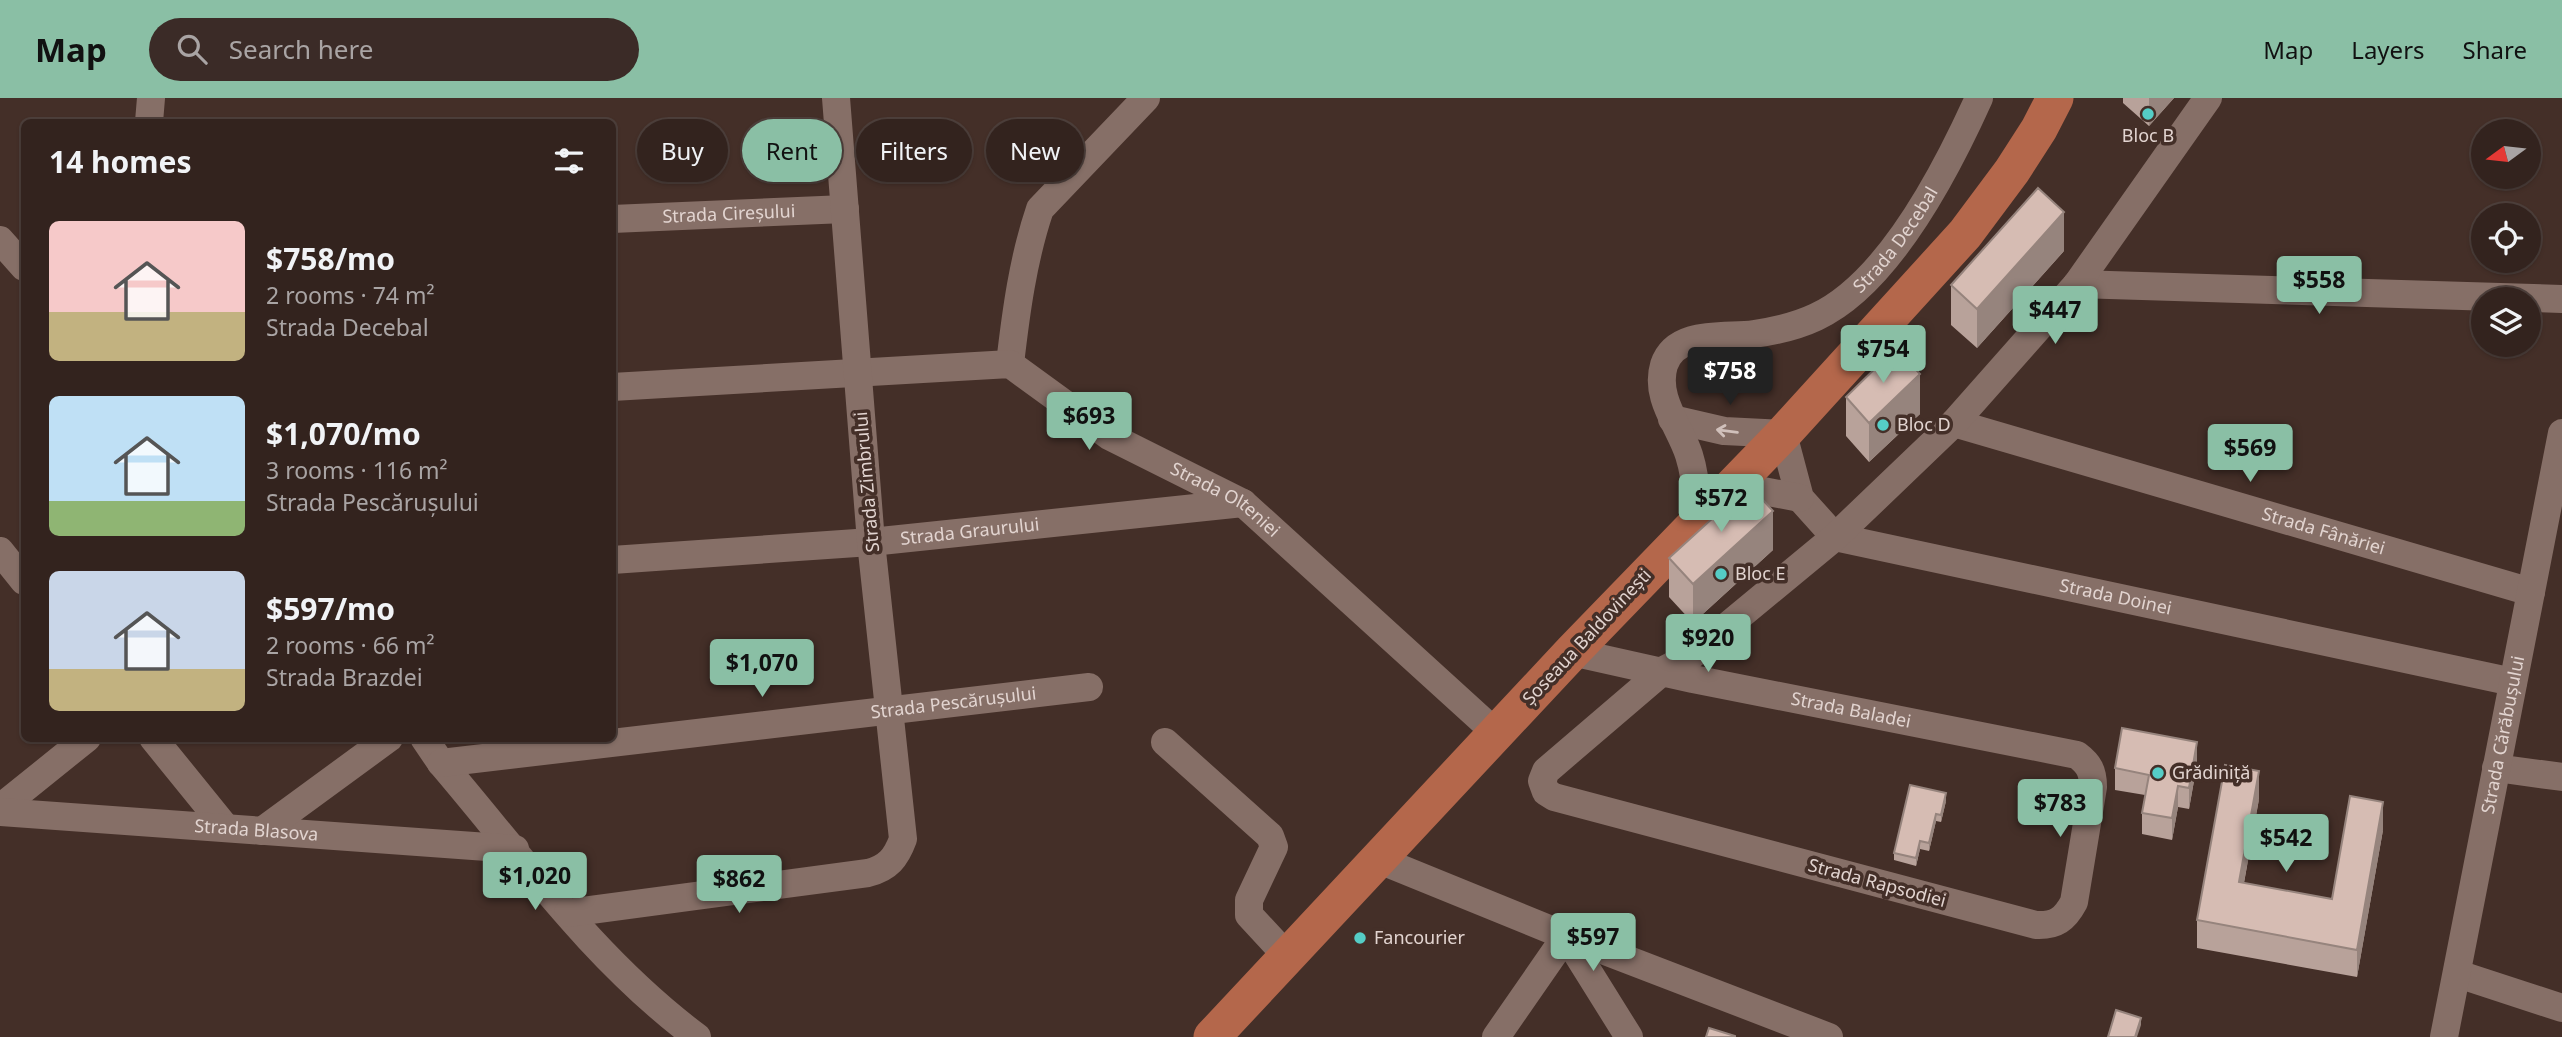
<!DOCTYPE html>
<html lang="en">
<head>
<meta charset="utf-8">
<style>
  :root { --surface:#33231e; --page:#3b2b27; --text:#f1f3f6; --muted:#a9a4a4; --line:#4e403c; --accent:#8abfa5 }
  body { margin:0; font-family:"Noto Sans",sans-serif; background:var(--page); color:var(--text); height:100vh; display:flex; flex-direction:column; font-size:26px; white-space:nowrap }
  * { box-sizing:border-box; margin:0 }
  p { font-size:23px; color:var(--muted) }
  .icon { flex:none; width:38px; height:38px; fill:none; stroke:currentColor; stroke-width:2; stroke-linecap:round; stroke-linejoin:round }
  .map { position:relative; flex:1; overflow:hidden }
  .sheet { position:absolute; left:21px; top:21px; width:595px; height:623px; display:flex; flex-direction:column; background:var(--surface); border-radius:10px; box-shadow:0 2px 5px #0004,0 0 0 2px var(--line) }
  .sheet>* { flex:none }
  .hud { position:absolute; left:637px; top:21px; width:665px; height:63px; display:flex; gap:14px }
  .needle { width:46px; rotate:255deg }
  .controls { position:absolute; left:2471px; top:21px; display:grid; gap:14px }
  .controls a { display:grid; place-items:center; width:70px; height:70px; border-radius:50%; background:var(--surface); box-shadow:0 2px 5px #0004,0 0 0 2px var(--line); font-size:35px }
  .price { position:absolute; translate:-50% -60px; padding:0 16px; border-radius:7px; background:var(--accent); color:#111; font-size:23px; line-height:46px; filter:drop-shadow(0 2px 4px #0008) }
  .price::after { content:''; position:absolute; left:50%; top:42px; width:21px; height:16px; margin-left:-10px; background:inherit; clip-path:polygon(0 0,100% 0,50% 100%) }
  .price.selected { background:#222; color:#fff }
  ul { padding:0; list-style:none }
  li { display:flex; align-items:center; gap:21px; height:175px; padding:0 28px }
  li span { display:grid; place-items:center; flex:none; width:196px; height:140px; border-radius:10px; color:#555 }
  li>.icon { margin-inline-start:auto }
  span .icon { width:84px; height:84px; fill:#fffc; stroke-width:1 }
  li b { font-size:30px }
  h2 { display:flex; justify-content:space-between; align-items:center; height:84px; padding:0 28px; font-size:30px }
  .tag { padding:0 24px; border-radius:32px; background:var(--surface); box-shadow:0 2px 5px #0004,0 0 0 2px var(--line); font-size:24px; line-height:63px }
  .tag.selected { background:var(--accent); color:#111 }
  header { display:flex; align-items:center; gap:42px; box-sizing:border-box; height:98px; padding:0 35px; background:var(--accent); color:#111 }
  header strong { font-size:33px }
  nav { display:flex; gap:38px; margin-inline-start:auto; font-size:24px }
  .search { width:490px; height:63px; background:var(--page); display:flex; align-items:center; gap:18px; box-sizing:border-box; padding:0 24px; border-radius:38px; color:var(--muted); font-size:26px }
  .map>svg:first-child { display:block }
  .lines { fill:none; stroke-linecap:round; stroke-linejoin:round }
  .minor { stroke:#866f67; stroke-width:28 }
  .major { stroke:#b4674b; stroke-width:37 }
  .wall { fill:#b8a29a }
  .shaded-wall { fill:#96847d }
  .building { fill:#d6bcb3; stroke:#96847d; stroke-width:2 }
  .oneway { stroke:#d0c0bb }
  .poi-dot { fill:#55cdc6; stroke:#442f28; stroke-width:2.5 }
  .labels { text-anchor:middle; stroke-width:7; stroke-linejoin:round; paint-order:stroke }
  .poi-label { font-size:18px; fill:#e2d4d0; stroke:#442f28; text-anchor:start }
  .street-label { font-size:18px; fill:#e2d4d0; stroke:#442f28 }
</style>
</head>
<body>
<header>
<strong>Map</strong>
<div class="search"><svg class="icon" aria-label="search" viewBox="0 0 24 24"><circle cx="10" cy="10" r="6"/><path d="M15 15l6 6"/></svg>Search here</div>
<nav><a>Map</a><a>Layers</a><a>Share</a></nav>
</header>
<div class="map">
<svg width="2562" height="939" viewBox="0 0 2562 939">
  <rect width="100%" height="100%" fill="#442f28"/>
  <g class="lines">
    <!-- minor -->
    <g class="minor">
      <path d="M149,24L151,0"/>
      <path id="s1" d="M612,121L845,111"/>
      <path d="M0,142L24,169"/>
      <path d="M2077,186L2562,201"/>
      <path d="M1010,266C1016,214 1023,161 1040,111L1146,0"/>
      <path id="s2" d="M612,289L1010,266L1109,338L1243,405L1496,635"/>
      <path id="s3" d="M1672,321L1724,333L1783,336L1800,400L1835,439L2513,584"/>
      <path id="s4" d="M1954,325L2531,494"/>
      <path d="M1732,387L1800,400"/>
      <path id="s5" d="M1694,426C1697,403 1696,379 1689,357C1680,328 1654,300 1664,267C1676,231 1726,240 1754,236C1775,233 1797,228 1816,219C1889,185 1947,71 1979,0"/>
      <path d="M0,453L24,483"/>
      <path id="s6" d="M612,462L871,444L1243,405"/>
      <path id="s7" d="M1572,554L1693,581L2077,657C2089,666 2093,673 2093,689L2074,804C2065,821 2056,828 2036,827L1554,699L1546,694L1542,683L1546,673L1664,572L1691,558L1835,439L1954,325L2077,186L2208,0"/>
      <path d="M153,640L226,730"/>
      <path d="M424,640L441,665C522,760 596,864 697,939"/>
      <path d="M1165,644L1270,738L1274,749L1249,802V817L1287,858"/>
      <path id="s8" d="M441,665L1089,589"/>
      <path d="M2496,670L2562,679"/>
      <path d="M0,710L87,640"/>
      <path id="s9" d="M0,714L515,751"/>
      <path d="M262,733L389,640"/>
      <path d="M1377,761L1566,838L1829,939"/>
      <path d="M568,815L868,775C888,770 896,760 903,741L871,444L836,0"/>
      <path d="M2458,876L2562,910"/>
      <path d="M1496,939L1566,838L1629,939"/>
      <path id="s10" d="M2444,939L2562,335"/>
    </g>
    <!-- major -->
    <path class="major" d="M1212,939L1572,554L1783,336L1965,136L2012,73L2039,31L2055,0"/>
  </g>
  <!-- wall -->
  <path class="wall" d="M2123,0H2174L2149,28L2123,5Z
    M2064,153L1977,250L1951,227V187Z
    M1846,299L1920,316L1869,364L1846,338Z
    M1773,452L1693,525L1669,499V460Z
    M2197,666L2189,711L2178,709L2172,742L2142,736V715L2145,697L2115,692V670Z
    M2259,701L2244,785L2332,801L2383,732L2357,879L2197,850V822Z
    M1946,703L1941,724L1936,723L1929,753L1920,751L1916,768L1894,762V755Z"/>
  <!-- shaded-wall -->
  <path class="shaded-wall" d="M2149,0H2174L2149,28Z
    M2064,114V153L1977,250V211Z
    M1920,276V316L1869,364V325Z
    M1773,413V452L1693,525V486Z
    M2197,644V666L2189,711V690Z
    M2259,673V701L2239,812V784Z
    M2178,688V709L2172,742V720Z
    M1946,695V703L1941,724V717Z
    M2383,704V732L2357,879V852Z
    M1936,716V723L1929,753V745Z
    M1920,743V751L1916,768V760Z
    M2141,920V927L2137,939H2135Z"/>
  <!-- building -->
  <path class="building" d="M2038,90L2064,114L1977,211L1951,187Z
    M1896,250L1920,276L1869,325L1846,299Z
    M1749,387L1773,413L1693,486L1669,460Z
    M2122,630L2197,644L2189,690L2178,688L2172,720L2142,715L2149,677L2115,670Z
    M2225,667L2259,673L2239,784L2332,801L2350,698L2383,704L2357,852L2197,822Z
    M1910,687L1946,695L1941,717L1936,716L1929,745L1920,743L1916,760L1894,755Z
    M2116,912L2141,920L2135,939H2108Z
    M1709,930L1735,938V939H1706Z"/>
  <!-- one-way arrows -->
  <defs><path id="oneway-shaft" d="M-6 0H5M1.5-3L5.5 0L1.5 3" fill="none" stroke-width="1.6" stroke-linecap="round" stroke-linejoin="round" transform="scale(1.75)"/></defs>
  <use class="oneway" href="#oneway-shaft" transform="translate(1727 333) rotate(-173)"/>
  <!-- markers -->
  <g class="poi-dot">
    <circle cx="2148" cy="16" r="7"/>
    <circle cx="1883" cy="327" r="7"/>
    <circle cx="1721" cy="476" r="7"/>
    <circle cx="2158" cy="675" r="7"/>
    <circle cx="1360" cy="840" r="7"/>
  </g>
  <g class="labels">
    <!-- poi labels -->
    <g class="poi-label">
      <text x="2148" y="44" text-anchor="middle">Bloc B</text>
      <text x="1897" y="333">Bloc D</text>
      <text x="1735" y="482">Bloc E</text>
      <text x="2172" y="681">Grădiniță</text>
      <text x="1374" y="846">Fancourier</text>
    </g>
    <!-- street labels -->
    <g class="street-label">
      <text dy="6" stroke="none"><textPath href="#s1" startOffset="117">Strada Cireșului</textPath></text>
      <text dy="6" stroke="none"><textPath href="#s5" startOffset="444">Strada Decebal</textPath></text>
      <text transform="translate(867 384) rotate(-95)" y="6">Strada Zimbrului</text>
      <text dy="6" stroke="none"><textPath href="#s2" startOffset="654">Strada Olteniei</textPath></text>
      <text dy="6" stroke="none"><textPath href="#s4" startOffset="385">Strada Fânăriei</textPath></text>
      <text dy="6" stroke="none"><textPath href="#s6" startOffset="359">Strada Graurului</textPath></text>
      <text dy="6" stroke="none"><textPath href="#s3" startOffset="518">Strada Doinei</textPath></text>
      <text transform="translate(1587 539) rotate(-47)" y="6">Șoseaua Baldovinești</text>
      <text dy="6" stroke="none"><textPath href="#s8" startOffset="516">Strada Pescărușului</textPath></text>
      <text dy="6" stroke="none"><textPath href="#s7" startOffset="285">Strada Baladei</textPath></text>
      <text dy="6" stroke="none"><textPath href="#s10" startOffset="308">Strada Cărăbușului</textPath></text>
      <text dy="6" stroke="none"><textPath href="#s9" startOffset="257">Strada Blasova</textPath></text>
      <text transform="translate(1877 785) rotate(15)" y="6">Strada Rapsodiei</text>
    </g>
  </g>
</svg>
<div class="controls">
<a><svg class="needle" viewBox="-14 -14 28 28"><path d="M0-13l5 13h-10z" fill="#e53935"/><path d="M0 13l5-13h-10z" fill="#a9a4a4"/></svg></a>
<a><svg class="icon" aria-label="locate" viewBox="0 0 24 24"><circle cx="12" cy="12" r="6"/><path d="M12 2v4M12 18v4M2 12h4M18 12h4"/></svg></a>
<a><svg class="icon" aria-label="layers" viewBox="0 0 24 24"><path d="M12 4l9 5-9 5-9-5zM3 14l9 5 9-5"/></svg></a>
</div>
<b class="price" style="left:2319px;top:218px">$558</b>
<b class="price" style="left:2055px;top:248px">$447</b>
<b class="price" style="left:1883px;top:287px">$754</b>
<b class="price selected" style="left:1730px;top:309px">$758</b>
<b class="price" style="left:1089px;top:354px">$693</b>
<b class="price" style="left:2250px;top:386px">$569</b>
<b class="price" style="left:1721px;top:436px">$572</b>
<b class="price" style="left:1708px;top:576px">$920</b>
<b class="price" style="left:762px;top:601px">$1,070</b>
<b class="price" style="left:2060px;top:741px">$783</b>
<b class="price" style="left:2286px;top:776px">$542</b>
<b class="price" style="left:535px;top:814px">$1,020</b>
<b class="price" style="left:739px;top:817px">$862</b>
<b class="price" style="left:1593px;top:875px">$597</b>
<div class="hud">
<a class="tag">Buy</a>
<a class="tag selected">Rent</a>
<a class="tag">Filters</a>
<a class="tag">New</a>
</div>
<section class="sheet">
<h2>14 homes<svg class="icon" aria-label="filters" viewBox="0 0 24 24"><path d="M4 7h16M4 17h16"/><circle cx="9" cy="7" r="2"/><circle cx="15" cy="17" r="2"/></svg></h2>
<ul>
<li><span style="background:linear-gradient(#f6c9c9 65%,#c2b280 0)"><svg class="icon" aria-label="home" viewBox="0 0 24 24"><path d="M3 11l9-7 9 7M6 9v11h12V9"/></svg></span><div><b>$758/mo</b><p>2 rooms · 74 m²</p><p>Strada Decebal</p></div></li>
<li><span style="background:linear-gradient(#bfe0f5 75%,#8fb573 0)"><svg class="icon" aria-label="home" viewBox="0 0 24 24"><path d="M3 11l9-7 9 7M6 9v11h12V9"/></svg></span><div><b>$1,070/mo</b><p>3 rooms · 116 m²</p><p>Strada Pescărușului</p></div></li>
<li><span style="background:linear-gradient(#c9d6e8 70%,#c2b280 0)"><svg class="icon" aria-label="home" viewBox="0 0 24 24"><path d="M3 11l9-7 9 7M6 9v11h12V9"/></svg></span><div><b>$597/mo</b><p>2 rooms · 66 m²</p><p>Strada Brazdei</p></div></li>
</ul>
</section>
</div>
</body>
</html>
